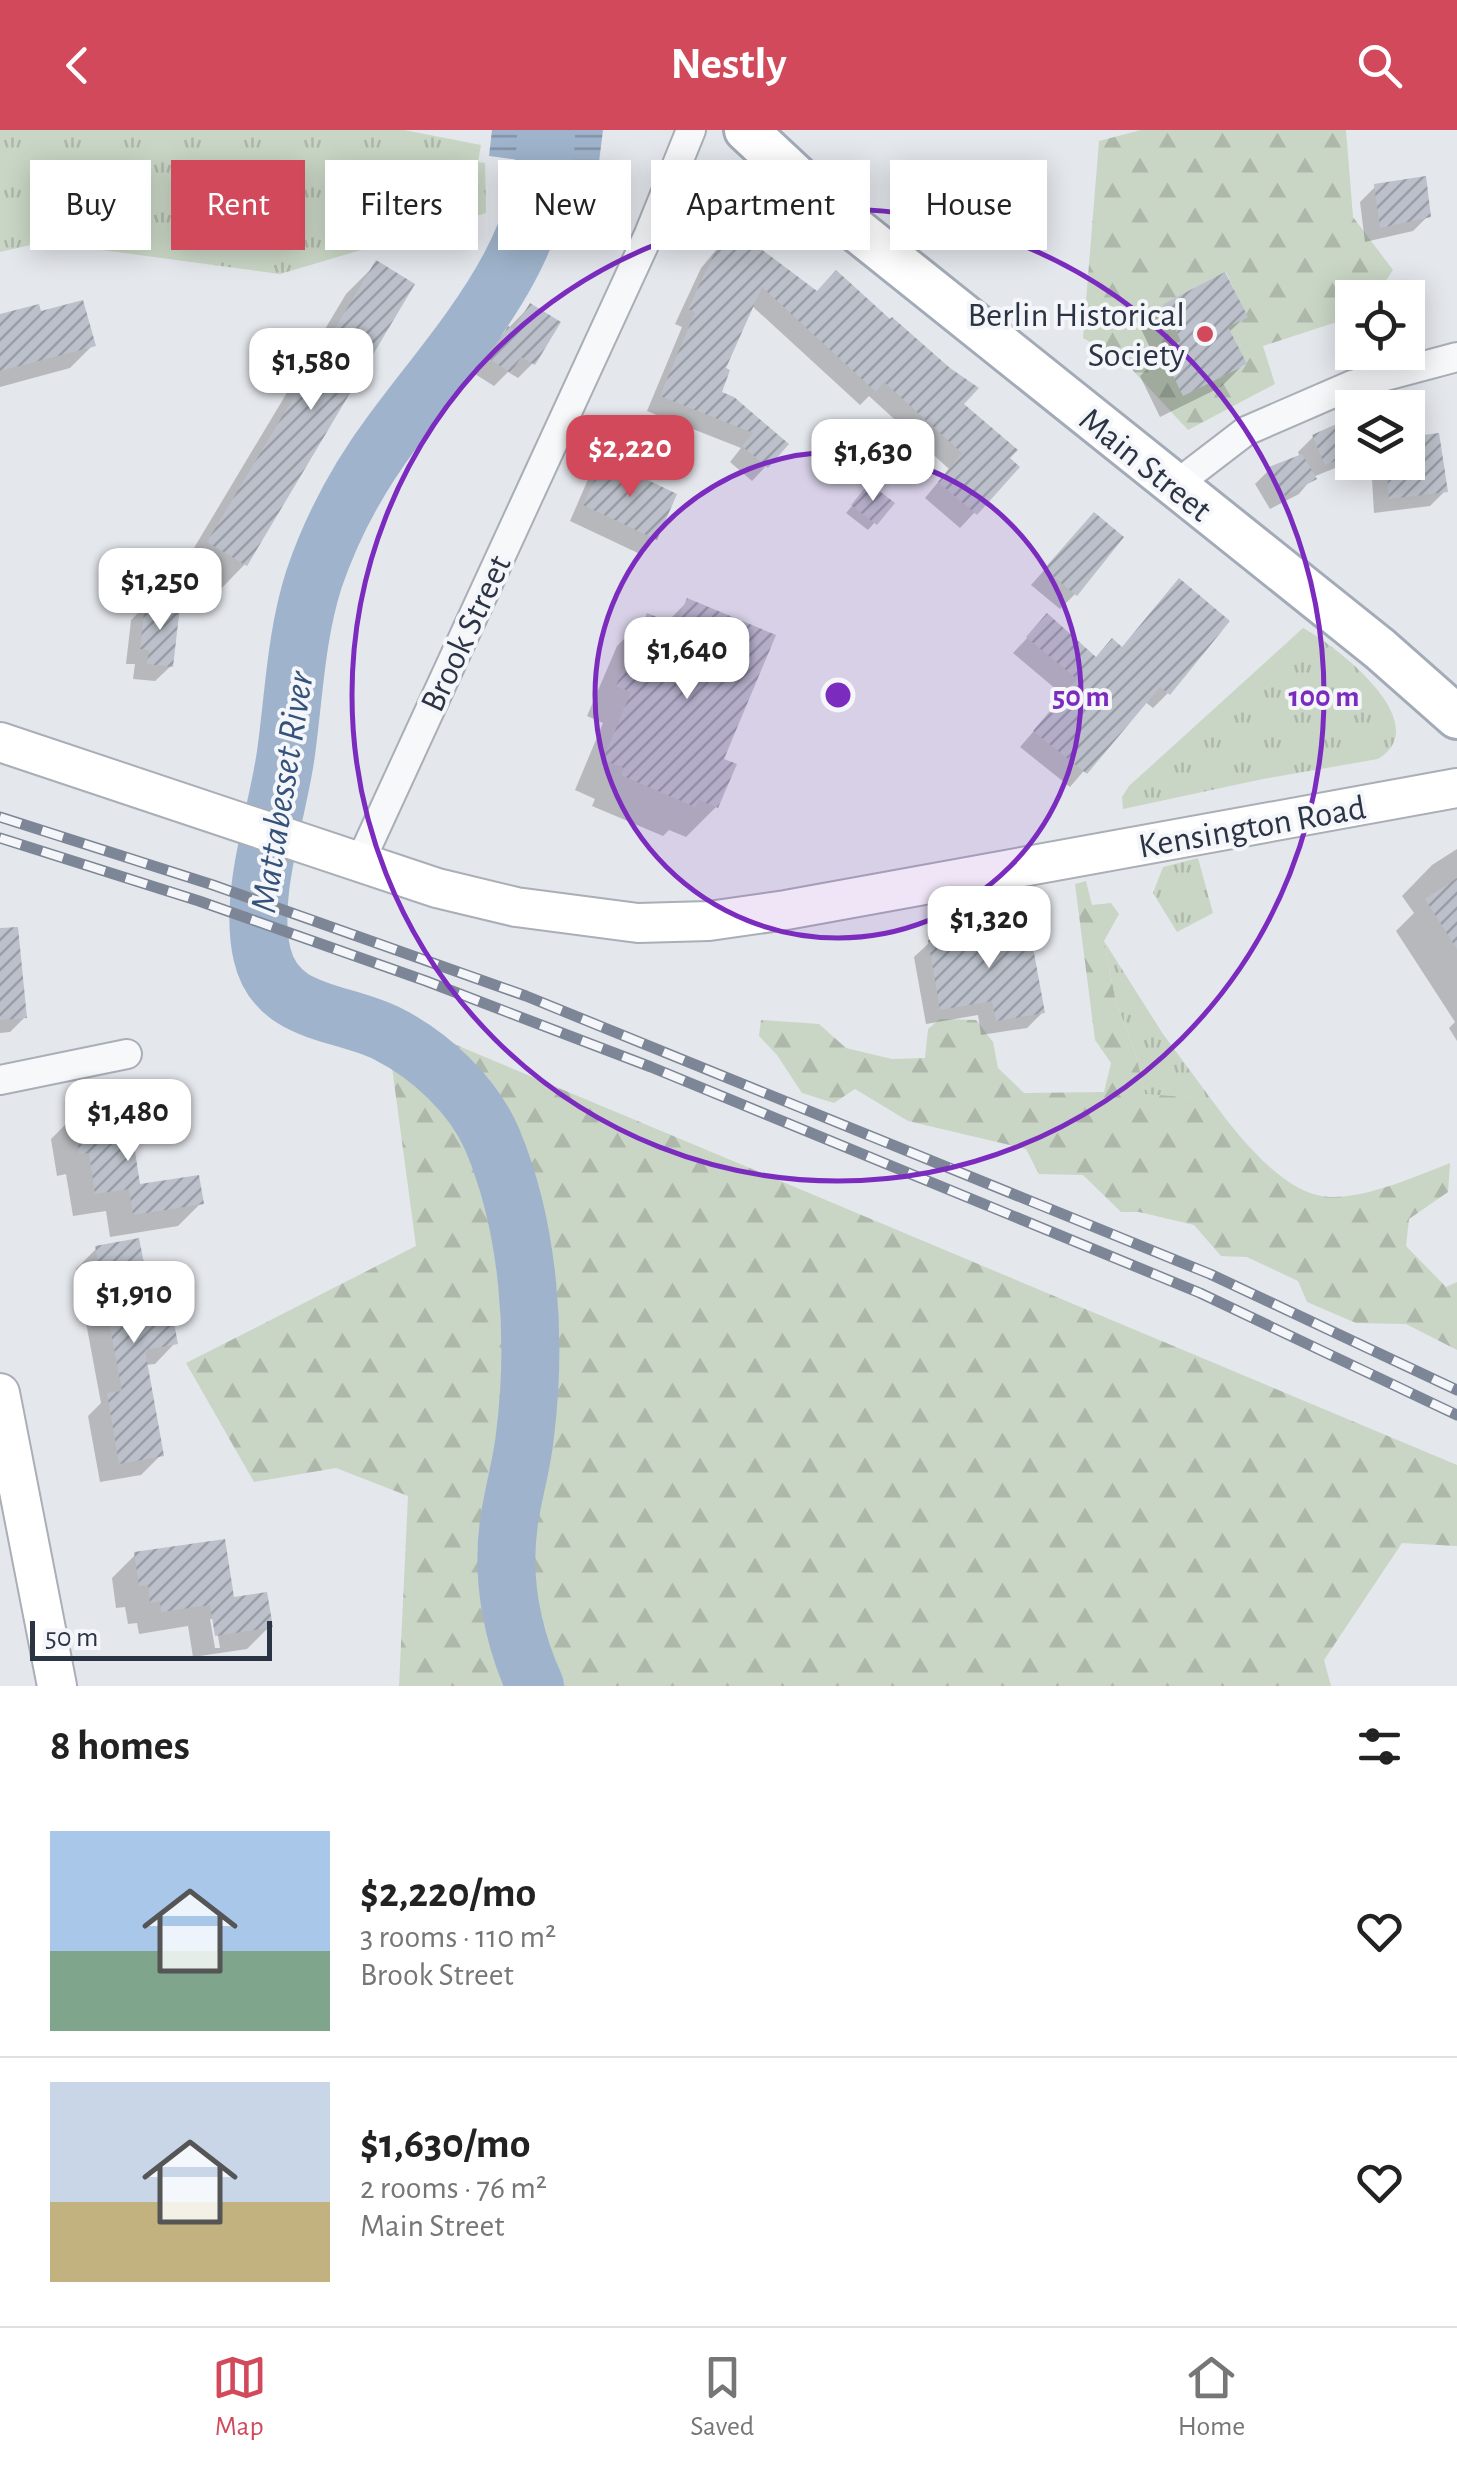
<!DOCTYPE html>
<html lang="en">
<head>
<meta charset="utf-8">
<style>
  :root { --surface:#fff; --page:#f6f6f6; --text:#222; --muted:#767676; --line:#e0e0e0; --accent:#d1495b }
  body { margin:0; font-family:"Alegreya Sans",sans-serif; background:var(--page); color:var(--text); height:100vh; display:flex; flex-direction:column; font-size:38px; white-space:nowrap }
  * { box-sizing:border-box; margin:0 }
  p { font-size:32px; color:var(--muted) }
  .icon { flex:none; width:55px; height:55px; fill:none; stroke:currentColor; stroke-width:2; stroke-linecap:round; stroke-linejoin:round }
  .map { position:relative; height:1556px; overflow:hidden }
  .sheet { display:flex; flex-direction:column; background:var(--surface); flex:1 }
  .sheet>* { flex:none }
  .hud { position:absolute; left:30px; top:30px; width:1398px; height:90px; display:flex; gap:20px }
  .fabs { position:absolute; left:1335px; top:150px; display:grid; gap:20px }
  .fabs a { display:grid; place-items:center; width:90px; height:90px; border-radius:0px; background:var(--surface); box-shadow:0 5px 25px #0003; font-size:50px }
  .scale { position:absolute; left:30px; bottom:25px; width:242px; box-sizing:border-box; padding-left:10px; border:5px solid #2b3445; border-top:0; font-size:28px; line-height:35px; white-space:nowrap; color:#2b3445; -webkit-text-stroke:8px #f4f6f9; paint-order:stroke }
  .price { position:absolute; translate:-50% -85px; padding:0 22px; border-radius:20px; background:#fff; color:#222; font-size:32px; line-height:65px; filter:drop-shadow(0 2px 5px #0008) }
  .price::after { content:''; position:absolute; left:50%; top:60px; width:30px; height:22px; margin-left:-15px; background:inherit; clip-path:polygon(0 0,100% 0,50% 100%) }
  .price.current { background:var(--accent); color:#fff }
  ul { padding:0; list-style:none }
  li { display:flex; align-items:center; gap:30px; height:250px; padding:0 50px }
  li+li { border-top:2px solid var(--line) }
  li span { display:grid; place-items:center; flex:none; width:280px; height:200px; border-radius:0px; color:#555 }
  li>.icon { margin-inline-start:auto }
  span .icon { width:120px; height:120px; fill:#fffc; stroke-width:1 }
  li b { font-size:42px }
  h2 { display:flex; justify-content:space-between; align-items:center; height:120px; padding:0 50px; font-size:42px }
  .chip { padding:0 35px; border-radius:0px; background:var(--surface); box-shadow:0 5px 25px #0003; font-size:35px; line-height:90px }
  .chip.current { background:var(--accent); color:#fff }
  header { display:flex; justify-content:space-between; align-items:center; height:130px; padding:0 50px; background:var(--accent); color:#fff; font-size:45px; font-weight:600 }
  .tab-bar { display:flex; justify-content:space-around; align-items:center; height:140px; border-top:2px solid var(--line); background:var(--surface); font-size:28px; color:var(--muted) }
  .tab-bar a { display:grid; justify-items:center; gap:5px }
  .tab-bar .current { color:var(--accent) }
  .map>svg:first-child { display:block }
  .grass { fill:url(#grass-tufts) }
  .forest { fill:url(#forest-firs); fill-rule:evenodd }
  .water { fill:url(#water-rules) }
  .shadow { fill:#0003; fill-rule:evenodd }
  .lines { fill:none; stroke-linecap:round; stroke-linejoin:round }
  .river { stroke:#9fb4cc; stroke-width:58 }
  .building { fill:url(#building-hatch) }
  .street-casing { stroke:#a9aeb7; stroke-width:32 }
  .secondary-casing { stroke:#a9aeb7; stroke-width:42 }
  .primary-casing { stroke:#a3abb8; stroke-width:48 }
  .street { stroke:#f7f8fa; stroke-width:28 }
  .secondary { stroke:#fff; stroke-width:38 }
  .primary { stroke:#fff; stroke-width:42 }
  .rail-casing { stroke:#7d8696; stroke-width:11 }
  .rail { stroke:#f4f6f9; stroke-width:8; stroke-dasharray:22; stroke-linecap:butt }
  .ring { fill:none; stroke:#7b2cbf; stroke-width:5 }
  .poi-dot { fill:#d1495b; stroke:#f4f6f9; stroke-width:4 }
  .labels { text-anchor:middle; stroke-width:8; stroke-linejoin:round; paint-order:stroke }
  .poi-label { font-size:35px; fill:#2b3445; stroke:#f4f6f9; text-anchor:end }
  .street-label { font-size:35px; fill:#2b3445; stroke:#f4f6f9 }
  .water-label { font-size:38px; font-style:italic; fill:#34527a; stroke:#f4f6f9 }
  .centre { fill:#7b2cbf; stroke:#f4f6f9; stroke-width:5 }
  .ring-label { font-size:30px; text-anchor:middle; font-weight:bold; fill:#7b2cbf; stroke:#f4f6f9; stroke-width:8; stroke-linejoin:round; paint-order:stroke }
</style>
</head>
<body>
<header><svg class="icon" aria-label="back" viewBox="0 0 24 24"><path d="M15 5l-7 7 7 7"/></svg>Nestly<svg class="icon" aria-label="search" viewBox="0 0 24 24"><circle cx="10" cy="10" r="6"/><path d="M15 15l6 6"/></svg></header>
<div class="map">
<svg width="1457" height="1556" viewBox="0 0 1457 1556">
  <defs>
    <pattern id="grass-tufts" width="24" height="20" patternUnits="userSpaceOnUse" patternTransform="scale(2.5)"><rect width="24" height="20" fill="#c9d6c5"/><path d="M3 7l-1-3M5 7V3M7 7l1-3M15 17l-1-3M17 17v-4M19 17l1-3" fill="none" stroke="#adb8ab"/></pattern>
    <pattern id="forest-firs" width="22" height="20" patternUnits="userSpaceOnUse" patternTransform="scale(2.5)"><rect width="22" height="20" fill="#c9d6c5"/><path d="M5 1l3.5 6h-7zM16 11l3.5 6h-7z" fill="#adb8ab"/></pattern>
    <pattern id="water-rules" width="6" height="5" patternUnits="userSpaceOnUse" patternTransform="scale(2.5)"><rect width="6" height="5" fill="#9fb4cc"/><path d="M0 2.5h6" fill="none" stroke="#8293a7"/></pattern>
    <pattern id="building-hatch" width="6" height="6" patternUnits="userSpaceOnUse" patternTransform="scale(2.5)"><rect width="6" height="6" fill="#bbc0ca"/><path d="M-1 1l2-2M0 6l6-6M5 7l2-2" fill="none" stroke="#989da6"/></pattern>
  </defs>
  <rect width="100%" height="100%" fill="#e4e7ec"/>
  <!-- grass -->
  <path class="grass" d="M0,0H404L481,15L478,32L485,33L486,83L280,144L43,112L0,122Z
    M1303,498C1335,515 1437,593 1378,629L1263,649L1123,679L1122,667L1129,656Z
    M1198,728L1213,783L1177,802L1153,763L1163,737Z
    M1104,811L1163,904L1211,969L1145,965L1136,925L1116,872Z"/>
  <!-- forest -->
  <path class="forest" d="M1141,0H1346L1353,87L1393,140L1375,167L1352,168V187L1263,216L1275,254L1188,300L1125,232L1083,208L1099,11ZM1226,142L1247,187L1228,197L1246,235L1183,266L1181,211L1163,174Z
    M1086,751L1092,775L1111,773L1119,784L1104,811L1116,872L1136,925L1145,964L1211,969C1236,1003 1283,1065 1329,1067C1368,1068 1414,1047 1450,1033L1448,1062L1409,1089L1406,1116L1446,1157L1457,1152V1220L1406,1194L1356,1193L1307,1172L1298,1151L1247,1127L1221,1126L1194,1095L1139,1082H1121L1083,1045L1039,1044L1026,1019L908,991L855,959L834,973L802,963L777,925L759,906L761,890L819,894L846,918L892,929L925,928L928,899L940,889L976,890L993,912L998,938L1024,963L1104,962L1111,933L1095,910L1075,754Z
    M385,885L1457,1335V1416L1402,1413L1324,1530L1331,1556H399L408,1366L336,1338L254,1352L186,1233L416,1116Z"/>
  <!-- water -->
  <path class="water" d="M492,0H603L598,40L489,26Z"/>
  <!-- shadow -->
  <path class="shadow" d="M1375,57L1428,86L1413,101L1365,112L1360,72Z
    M733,100L961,274L1017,337L960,398L925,368L949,339L869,266L860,275L751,175L722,239L718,263L785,314L766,336L752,351L730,332L741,318L647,281L682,197L675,194L701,138Z
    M376,134L245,434L215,465L179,443L346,164Z
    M530,176L533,233L518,248L508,242L494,256L475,244L493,214Z
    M1164,176L1245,187L1228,203L1244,234L1221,257L1160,287L1140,246L1156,230L1141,199Z
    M39,184L93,215L70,238L0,257V187Z
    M1351,290L1352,327L1345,334L1313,347L1299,364L1270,379L1255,354L1270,339L1300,327L1298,322L1313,307Z
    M1437,306L1445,361L1430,376L1374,383L1371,332H1408V310Z
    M605,332L655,409L640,424L570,391L589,347Z
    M863,363L891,374L868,400L846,383Z
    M1079,401L1075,464L1060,479L1031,455Z
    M688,471L716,677L686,707L669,700L663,706L592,676L595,669L575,660L603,593L587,586L617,516L647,486L665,494Z
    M146,475L171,536L155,551L133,549L135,534H126L131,490Z
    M1033,502L1095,529L1112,512L1168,563L1153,578L1144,571L1070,657L1020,617L1064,566L1013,523Z
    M1457,719V911L1449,898L1455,892L1396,801L1414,783L1402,766L1432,735Z
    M930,812L1042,883L1027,898L981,905L978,885L926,894L914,827Z
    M0,831L25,887L10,902L0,903Z
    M74,986L138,1057L201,1073L178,1096L110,1107L106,1081L73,1086L66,1044L57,1046L51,1009Z
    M96,1119L147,1162L175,1213L155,1234L145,1235L161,1325L141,1345L100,1352L88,1286L101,1273L76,1139Z
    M135,1425L232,1470L270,1496L247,1519L193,1527L188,1496L139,1504L137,1493L128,1494L125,1477L116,1478L112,1448ZM210,1489H215L220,1518H215Z"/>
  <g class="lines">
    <!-- river -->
    <path class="river" d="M535,1556C512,1505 501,1448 509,1392C513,1363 522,1335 525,1305C537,1210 530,1099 492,1009C473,965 430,925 388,904C341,880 276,886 262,824C248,764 278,683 286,623C294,565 296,505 314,449C332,396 360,345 393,301C461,209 547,122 546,0"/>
  </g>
  <!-- building -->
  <path class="building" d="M1426,46L1431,87L1380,98L1374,54Z
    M747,82L770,102L757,116L817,161L836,140L890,189L892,187L950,238L979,258L964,274L1018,320L1010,328L1020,337L977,385L938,352L962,323L884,252L876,262L762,157L726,238L730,240L722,262L734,267L789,314L768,338L742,316L753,303L660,266L695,182L688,179L716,120Z
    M376,130L415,154L247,436L207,412Z
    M1225,142L1248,187L1228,197L1247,234L1183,266L1161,221L1181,211L1163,174Z
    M83,170L96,216L0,241V184L39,174L41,181Z
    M530,173L561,192L535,235L521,227L511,243L489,229L508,196L514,199Z
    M1352,287V324L1325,335L1312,305Z
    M1439,303L1448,362L1389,369L1386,332H1408V307Z
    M1302,324L1317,349L1285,366L1269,337Z
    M604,329L677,364L657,410L583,375Z
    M869,353L895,373L877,395L851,375Z
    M1094,382L1124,407L1077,466L1044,439Z
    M1179,448L1230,491L1170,565L1160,557L1087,644L1033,601L1077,549L1026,507L1047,483L1096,527L1112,508L1122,517Z
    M687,468L776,505L724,629L737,634L718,678L699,670L695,677L621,645L624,638L603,630L631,562L616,556L647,483L676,495Z
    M145,472L180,476L173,537L147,534L149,520L140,519Z
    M1457,748V819L1425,769Z
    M1028,790L1045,883L996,891L992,871L940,880L928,810Z
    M18,797L27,888L0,890V798Z
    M128,976L140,1054L199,1045L204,1074L133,1085L129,1059L95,1064L89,1023L79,1024L73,984Z
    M139,1108L149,1159L167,1156L178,1214L145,1220L164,1326L119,1334L107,1263L122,1261L95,1116Z
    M225,1409L234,1467L267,1462L273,1497L215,1506L210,1475L161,1482L160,1471L150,1473L148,1455L139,1456L134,1422Z"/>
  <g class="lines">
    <!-- street casing -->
    <g class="street-casing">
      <path id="street" d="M1173,357L1246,301L1352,255L1457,227
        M360,732L649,104L691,0
        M0,950L127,924"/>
    </g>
    <!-- secondary casing -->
    <g class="secondary-casing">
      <path id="secondary" d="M0,612L437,758L516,777L638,793L709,791L786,780L1457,658
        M0,1263L57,1556"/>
    </g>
    <!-- primary casing -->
    <g class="primary-casing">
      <path id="primary" d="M746,0L834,82L1380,519L1457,587"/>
    </g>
    <!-- street -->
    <use href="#street" class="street"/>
    <!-- secondary -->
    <use href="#secondary" class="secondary"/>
    <!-- primary -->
    <use href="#primary" class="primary"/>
    <!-- rail casing -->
    <g class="rail-casing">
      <path id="rail" d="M0,687L213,755L526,866L1210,1144L1457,1260
        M0,708L199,771L426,851L651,937L1200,1163L1457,1285"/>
    </g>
    <!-- rail -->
    <use href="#rail" class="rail"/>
  </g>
  <!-- distance rings -->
  <circle cx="838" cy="565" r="243" fill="#7b2cbf" fill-opacity=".12"/>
  <g class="ring">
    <circle cx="838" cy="565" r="243"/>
    <circle cx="838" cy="565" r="486"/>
  </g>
  <!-- markers -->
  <circle class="poi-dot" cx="1205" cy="204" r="10"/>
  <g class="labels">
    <!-- poi labels -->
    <g class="poi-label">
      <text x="1185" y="196">Berlin Historical<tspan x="1185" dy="40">Society</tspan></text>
    </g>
    <!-- street labels -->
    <g class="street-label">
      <text transform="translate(1146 334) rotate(39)" y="12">Main Street</text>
      <text transform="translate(465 503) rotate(-65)" y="12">Brook Street</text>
      <text transform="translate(1252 696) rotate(-10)" y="12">Kensington Road</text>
    </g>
    <!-- water labels -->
    <g class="water-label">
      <text transform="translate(281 662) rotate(-81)" y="13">Mattabesset River</text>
    </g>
  </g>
  <circle cx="838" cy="565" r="15" class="centre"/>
  <g class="ring-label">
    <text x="1081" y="576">50 m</text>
    <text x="1324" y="576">100 m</text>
  </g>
</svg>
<div class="fabs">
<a><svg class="icon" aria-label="locate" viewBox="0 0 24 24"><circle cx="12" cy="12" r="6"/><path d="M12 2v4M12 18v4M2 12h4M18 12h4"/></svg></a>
<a><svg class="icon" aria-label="layers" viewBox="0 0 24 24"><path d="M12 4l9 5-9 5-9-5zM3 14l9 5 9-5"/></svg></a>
</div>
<div class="scale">50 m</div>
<b class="price" style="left:311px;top:283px">$1,580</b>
<b class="price current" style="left:630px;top:370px">$2,220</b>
<b class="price" style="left:873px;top:374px">$1,630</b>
<b class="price" style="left:160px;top:503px">$1,250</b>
<b class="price" style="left:687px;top:572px">$1,640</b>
<b class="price" style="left:989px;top:841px">$1,320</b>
<b class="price" style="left:128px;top:1034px">$1,480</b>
<b class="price" style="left:134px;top:1216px">$1,910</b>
<div class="hud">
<a class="chip">Buy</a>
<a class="chip current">Rent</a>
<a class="chip">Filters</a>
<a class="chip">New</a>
<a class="chip">Apartment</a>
<a class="chip">House</a>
</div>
</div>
<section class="sheet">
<h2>8 homes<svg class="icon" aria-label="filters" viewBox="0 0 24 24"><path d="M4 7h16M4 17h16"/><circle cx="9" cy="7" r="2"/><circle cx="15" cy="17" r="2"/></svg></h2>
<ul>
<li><span style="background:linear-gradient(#a9c7e8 60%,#7fa58c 0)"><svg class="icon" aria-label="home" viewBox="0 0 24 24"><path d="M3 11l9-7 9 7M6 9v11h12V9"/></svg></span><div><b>$2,220/mo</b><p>3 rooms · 110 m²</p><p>Brook Street</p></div><svg class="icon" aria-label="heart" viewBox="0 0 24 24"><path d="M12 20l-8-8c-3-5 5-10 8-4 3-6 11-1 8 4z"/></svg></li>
<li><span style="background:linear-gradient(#c9d6e8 60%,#c2b280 0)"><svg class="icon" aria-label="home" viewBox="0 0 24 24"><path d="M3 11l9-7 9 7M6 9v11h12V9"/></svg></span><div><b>$1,630/mo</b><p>2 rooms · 76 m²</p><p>Main Street</p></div><svg class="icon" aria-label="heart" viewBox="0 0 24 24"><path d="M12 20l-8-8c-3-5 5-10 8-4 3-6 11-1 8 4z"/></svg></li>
</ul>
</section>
<nav class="tab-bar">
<a class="current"><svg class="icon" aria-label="map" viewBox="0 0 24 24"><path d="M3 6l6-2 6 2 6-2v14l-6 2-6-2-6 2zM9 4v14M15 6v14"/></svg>Map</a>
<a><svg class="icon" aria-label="saved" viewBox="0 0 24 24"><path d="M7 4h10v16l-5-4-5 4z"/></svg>Saved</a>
<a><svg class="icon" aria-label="home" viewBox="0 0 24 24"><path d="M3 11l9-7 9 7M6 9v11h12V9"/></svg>Home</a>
</nav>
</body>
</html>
